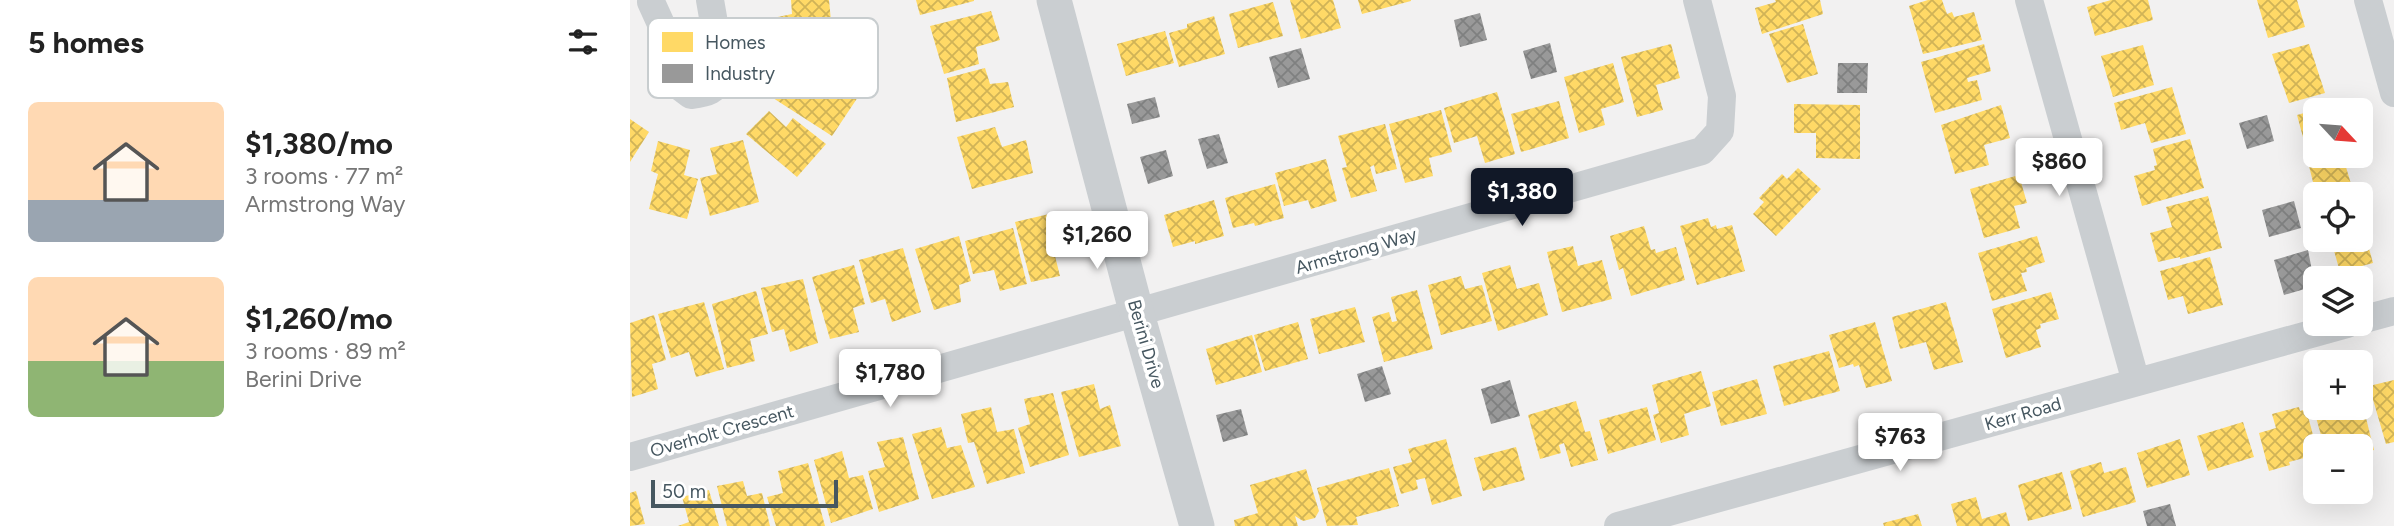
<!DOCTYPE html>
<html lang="en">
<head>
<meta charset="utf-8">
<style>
  :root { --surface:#fff; --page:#f6f6f6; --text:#222; --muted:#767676; --accent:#111827 }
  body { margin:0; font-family:Figtree,sans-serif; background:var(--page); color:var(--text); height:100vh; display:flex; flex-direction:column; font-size:26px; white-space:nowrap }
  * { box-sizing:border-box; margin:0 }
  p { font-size:23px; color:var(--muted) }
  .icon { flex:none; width:38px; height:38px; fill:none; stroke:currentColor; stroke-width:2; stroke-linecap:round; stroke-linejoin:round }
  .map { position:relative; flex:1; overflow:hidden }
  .drawer { display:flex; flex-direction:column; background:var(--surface); width:630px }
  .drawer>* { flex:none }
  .needle { width:46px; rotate:116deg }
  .fabs { position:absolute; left:1673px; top:98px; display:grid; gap:14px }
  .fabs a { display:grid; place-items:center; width:70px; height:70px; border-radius:10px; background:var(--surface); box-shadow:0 7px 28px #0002; font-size:35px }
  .scale { position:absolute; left:21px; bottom:18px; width:187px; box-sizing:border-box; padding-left:7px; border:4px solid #465760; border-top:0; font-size:19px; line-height:24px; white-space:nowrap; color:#465760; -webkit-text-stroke:5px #fff; paint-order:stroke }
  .price { position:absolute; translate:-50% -60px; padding:0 16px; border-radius:7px; background:#fff; color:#222; font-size:23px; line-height:46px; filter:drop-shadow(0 2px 4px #0008) }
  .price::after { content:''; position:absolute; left:50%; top:42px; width:21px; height:16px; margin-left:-10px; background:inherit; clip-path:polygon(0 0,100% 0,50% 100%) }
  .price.selected { background:var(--accent); color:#fff }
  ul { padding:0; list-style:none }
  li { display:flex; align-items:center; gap:21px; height:175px; padding:0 28px }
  li span { display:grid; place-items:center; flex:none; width:196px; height:140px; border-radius:10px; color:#555 }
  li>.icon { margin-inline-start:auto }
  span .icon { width:84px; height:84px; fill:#fffc; stroke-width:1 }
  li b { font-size:30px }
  h2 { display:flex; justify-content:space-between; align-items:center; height:84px; padding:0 28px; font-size:30px }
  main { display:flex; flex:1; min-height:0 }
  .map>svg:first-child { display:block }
  .homes { fill:url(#homes-cross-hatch) }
  .industry { fill:url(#industry-cross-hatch) }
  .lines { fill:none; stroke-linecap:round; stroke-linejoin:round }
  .minor { stroke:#caced1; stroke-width:28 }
  .tertiary { stroke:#caced1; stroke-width:35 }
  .labels { text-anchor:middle; stroke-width:7; stroke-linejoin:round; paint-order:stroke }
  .street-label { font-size:18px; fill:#465760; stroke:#fff }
  .key { fill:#fff; stroke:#c8cdcf; stroke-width:2 }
  .key-label { font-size:19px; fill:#465760 }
</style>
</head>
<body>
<main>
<section class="drawer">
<h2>5 homes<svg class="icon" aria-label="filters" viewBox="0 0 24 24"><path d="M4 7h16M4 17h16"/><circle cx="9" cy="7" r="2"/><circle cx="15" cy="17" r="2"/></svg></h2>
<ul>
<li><span style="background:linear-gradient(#ffd9b3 70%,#9aa5b1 0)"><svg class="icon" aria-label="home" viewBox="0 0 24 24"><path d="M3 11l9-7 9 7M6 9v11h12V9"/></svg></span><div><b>$1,380/mo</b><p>3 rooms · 77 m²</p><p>Armstrong Way</p></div></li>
<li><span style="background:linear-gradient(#ffd9b3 60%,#8fb573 0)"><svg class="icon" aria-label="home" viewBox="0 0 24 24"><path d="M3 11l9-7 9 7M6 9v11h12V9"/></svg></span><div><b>$1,260/mo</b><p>3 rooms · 89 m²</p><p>Berini Drive</p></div></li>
</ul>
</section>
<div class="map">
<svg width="1764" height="526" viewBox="0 0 1764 526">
  <defs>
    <pattern id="homes-cross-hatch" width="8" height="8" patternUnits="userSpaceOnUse" patternTransform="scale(1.75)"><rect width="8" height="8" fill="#ffd966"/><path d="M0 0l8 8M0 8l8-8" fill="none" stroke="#d0b357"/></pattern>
    <pattern id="industry-cross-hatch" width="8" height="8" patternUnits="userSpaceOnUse" patternTransform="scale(1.75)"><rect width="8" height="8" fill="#999"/><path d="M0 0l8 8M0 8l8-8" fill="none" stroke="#7f8080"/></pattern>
  </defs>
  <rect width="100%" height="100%" fill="#f2f1f1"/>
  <!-- homes -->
  <path class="homes" d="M161,0H199L203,42L142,50L138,19L162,14Z
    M286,0H344V1L290,15Z
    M660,0H703L711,28L671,39Z
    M728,0H781V1L732,14Z
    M1145,0H1190L1193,14L1132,34L1125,8L1146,2Z
    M1298,0H1312L1317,14L1322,12L1324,17L1344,12L1352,40L1293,54L1279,6Z
    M1481,0H1518L1523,20L1465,36L1457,7Z
    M1627,0H1667L1675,27L1638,38Z
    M643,2L653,36L608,48L599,14Z
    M361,11L370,40L346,47L349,64L314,74L300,26Z
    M584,16L595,54L549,67L539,33L557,28V24Z
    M1173,24L1188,74L1157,83L1139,34Z
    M535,31L544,63L496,76L487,44Z
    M1041,44L1050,78L1026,85L1033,110L1007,117L991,57Z
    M1354,44L1361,71L1337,78L1338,82L1347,80L1352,100L1305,113L1291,62Z
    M1679,44L1695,93L1659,103L1642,54Z
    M1513,45L1524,85L1483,97L1471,56Z
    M193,60L234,88L202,136L143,98L161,72L178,82Z
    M983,63L994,102L971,109L975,125L949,133L934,77Z
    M355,68L360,84L378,82L384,107L326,122L317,78Z
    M1542,87L1556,134L1521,143L1515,123L1491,130L1484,103Z
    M867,92L885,154L855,163L847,136L824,143L814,108Z
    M929,101L939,138L891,152L881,114Z
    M1164,104L1230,105V159L1186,158V133H1164Z
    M1371,105L1380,138L1354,145L1359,165L1325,174L1311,125Z
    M811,110L822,152L799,158L803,176L775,183L759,124Z
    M1685,110V156L1705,157L1680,163L1667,115Z
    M139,111L156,127L163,118L196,144L167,177L116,134Z
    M0,119L19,132L0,162Z
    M755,124L767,169L746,174L744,165L740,167L747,191L721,198L712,168L717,167L708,136Z
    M365,127L372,147L396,140L403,173L342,189L327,137Z
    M1560,139L1574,188L1512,206L1504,176L1525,170L1524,166L1527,165L1523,149Z
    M113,140L129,202L80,216L70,178L87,174L80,148Z
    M28,141L60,150L54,175L68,179L57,219L19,209L28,174L21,171Z
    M1713,157L1724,194H1686L1679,166Z
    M696,159L707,201L681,209L678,200L654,206L645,173Z
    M1168,168L1191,189L1146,236L1123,214L1134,202L1129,198L1152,174L1157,179Z
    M1389,175L1397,203L1384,206L1390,228L1354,238L1340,189Z
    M645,184L654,218L625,226L624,223L603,228L595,198Z
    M1578,196L1592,248L1550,259V257L1528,262L1520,233L1542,227L1536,207Z
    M584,200L594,236L565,244V241L543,247L534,215Z
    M432,211L443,251L425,256L430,276L401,282L385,222Z
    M1078,218L1081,227L1086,225L1087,229L1102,225L1115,271L1067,285L1050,226Z
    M1732,223L1743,263L1710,272L1701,240H1731Z
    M1014,226L1021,250L1025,249L1026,253L1046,247L1055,280L1001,296L993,268L989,270L980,236Z
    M383,228L397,284L370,291L364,270L343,274L335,241Z
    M329,236L341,281L329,285L331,302L304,310L285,249Z
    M1407,236L1415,262L1396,268L1397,272L1391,273L1397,291L1362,301L1348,253Z
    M943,246L948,266L972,260L982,299L932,312L917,252Z
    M273,248L291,312L262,322L255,299L241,303L229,260Z
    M1580,257L1593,305L1558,314L1553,296L1538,300L1530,271Z
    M224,265L235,304L223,308L229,332L200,339L182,277Z
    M880,265L887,289L909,283L918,315L868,331L852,273Z
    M831,276L835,289L852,285L862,321L811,335L798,285Z
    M173,279L188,343L160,352L154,329L142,332L131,288Z
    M787,290L803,349L754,362L742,317L759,312L762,322L767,321L761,297Z
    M126,291L138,334L120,339L125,361L97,368L82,304Z
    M1421,292L1429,319L1410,324L1411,328L1406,330L1411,347L1376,358L1362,309Z
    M74,302L94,369L66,377L59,352L41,358L28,314Z
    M1316,302L1333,362L1304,370L1296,342L1270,349L1262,317Z
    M725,307L735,342L689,354L680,319Z
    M24,315L36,360L22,364L28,389L2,397L0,323Z
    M668,322L678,359L635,371L624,335Z
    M1245,322L1262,381L1236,388L1229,365L1224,367L1223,364L1209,368L1199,335Z
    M622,335L632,372L586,385L576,349Z
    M1199,351L1210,391L1154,406L1143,366Z
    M1071,371L1081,406L1054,414L1059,435L1031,443L1023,415L1029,413L1022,385Z
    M1127,379L1137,414L1091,426L1082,392Z
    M1764,380V442L1756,444L1739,386Z
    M464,384L470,409L480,405L491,446L449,457L431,392Z
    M423,393L439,455L400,467L388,428L400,424L394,399Z
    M946,401L955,432L960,431L968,460L941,467L934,443L929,445L931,453L910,459L898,415Z
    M1685,402V408H1713L1716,419L1735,414L1744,450L1731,454V446H1694L1682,403Z
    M361,407L367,432L384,429L395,473L357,484L344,442L338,443L331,414Z
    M1017,407L1026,440L978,454L969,420Z
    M1669,407L1670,411L1676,409L1686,446L1685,455L1659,462L1660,465L1639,471L1629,433L1646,428L1642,414Z
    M1613,422L1624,457L1578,471L1567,436Z
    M311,427L317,448L331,445L345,487L302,499L282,434Z
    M273,437L289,499L249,512L238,471L255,467L247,442Z
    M816,439L832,496L802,505L795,478L786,480L788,489L771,494L763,467L782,462L778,449Z
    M1550,439L1560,475L1517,488L1507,453Z
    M886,447L895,480L853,491L844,458Z
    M212,451L219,478L233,475L243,509L201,523L184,460Z
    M1471,462L1474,473L1496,467L1506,502L1453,517L1440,471Z
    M178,463L195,526H146L137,497L153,493L148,471Z
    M759,468L769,506L726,517L728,525L697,526L687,488Z
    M676,469L689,511L685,518L673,521L665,516L668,526H605L604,520L628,513L620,485Z
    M1432,472L1442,509L1398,521L1388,485Z
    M113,481L117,496L132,493L140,526H97L87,486Z
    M79,490L89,526H48L59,522L52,497Z
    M6,491L15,524L0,526V493Z
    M1346,497L1352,519L1376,512L1380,526H1327L1321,504Z
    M1288,514L1292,526H1254L1253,523Z"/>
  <!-- industry -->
  <path class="industry" d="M850,13L857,40L830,47L824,20Z
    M920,43L927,72L901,79L893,51Z
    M671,48L680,79L648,88L639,57Z
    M1208,63H1238L1237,93H1207Z
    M525,97L530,117L502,124L497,104Z
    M1637,115L1644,141L1617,149L1609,123Z
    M589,134L598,163L577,169L568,139Z
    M536,150L543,176L518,184L510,157Z
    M1664,201L1671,228L1639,237L1632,210Z
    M1678,250L1685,286L1654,295L1644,260Z
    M752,366L761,394L735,402L727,374Z
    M880,380L890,416L861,424L851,389Z
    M611,409L618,435L593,442L586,415Z
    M1540,504L1546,526H1517L1513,511Z"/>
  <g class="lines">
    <!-- minor -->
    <path class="minor" d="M1399,0L1506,382
      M1738,0L1764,93
      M21,2L31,24L49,86L61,95C78,93 85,91 93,75L80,0
      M1731,320L1764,311
      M0,457L1072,151L1090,131L1092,96L1067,0
      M988,526L1717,324"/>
    <!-- tertiary -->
    <path class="tertiary" d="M424,0L507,314L567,526"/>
  </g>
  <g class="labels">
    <!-- street labels -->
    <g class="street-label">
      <text transform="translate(726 251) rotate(-16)" y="6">Armstrong Way</text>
      <text transform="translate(516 344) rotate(74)" y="6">Berini Drive</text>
      <text transform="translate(1393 414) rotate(-16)" y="6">Kerr Road</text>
      <text transform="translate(92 431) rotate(-16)" y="6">Overholt Crescent</text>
    </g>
  </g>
  <!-- legend -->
  <rect x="18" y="18" width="230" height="80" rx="10" class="key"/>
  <rect x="32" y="32" width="31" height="20" fill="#ffd966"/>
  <rect x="32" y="64" width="31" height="19" fill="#999"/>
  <g class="key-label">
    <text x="75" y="49">Homes</text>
    <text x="75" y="80">Industry</text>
  </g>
</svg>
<div class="fabs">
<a><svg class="needle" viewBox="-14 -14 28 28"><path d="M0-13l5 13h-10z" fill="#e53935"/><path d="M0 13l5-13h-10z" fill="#767676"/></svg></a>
<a><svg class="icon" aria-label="locate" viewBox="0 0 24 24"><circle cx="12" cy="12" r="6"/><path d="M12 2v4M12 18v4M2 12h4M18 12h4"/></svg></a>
<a><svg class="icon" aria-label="layers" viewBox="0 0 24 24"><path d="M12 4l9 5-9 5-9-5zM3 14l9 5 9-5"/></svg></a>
<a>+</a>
<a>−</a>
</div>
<div class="scale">50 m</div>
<b class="price" style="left:1429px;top:198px">$860</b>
<b class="price selected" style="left:892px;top:228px">$1,380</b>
<b class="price" style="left:467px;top:271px">$1,260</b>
<b class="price" style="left:260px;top:409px">$1,780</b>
<b class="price" style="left:1270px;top:473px">$763</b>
</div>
</main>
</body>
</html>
